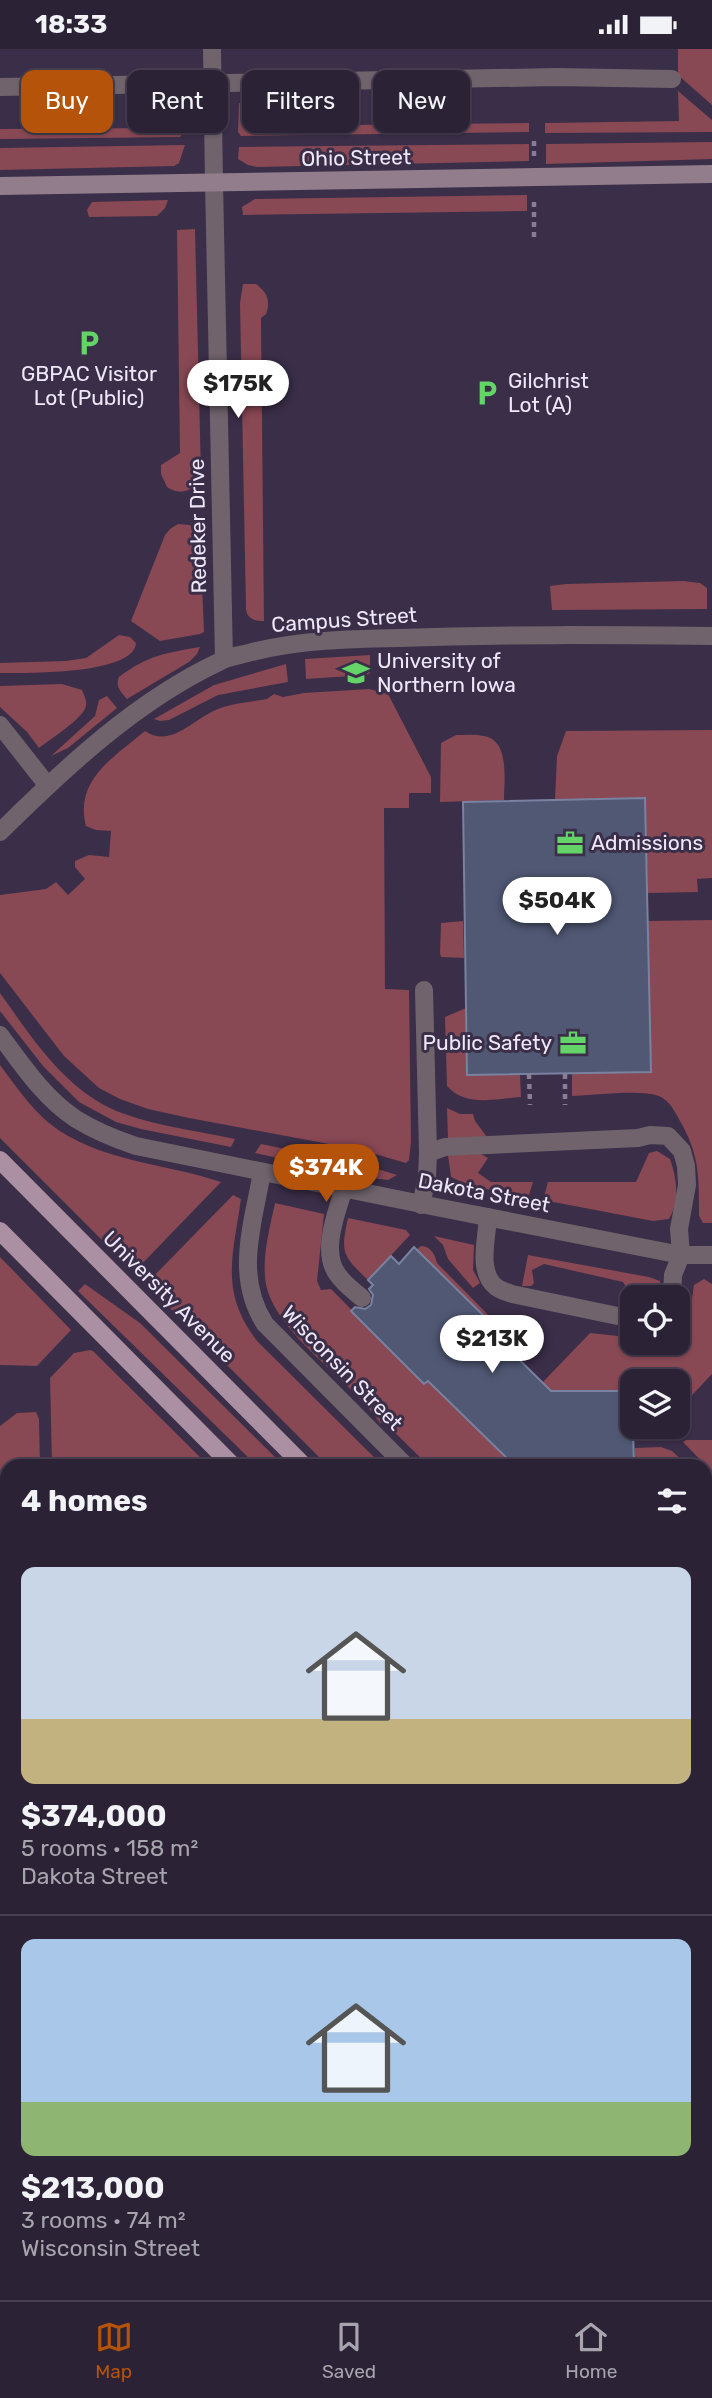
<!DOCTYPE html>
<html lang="en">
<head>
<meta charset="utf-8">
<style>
  :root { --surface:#2c2236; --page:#342a3e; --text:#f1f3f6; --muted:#a6a4ad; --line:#483f51; --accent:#b45309 }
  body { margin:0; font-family:Rubik,sans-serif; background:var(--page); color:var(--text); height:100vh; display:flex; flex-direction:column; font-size:26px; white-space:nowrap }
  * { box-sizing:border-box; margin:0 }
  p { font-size:23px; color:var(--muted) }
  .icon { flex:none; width:38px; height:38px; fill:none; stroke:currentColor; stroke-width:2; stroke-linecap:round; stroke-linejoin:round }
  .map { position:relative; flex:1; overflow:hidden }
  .drawer { position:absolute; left:0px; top:1410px; width:712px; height:842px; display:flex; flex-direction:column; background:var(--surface); border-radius:21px 21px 0 0; box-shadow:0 2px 5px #0004,0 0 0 2px var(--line) }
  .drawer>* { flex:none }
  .hud { position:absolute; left:21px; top:21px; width:670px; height:63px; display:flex; gap:14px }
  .buttons { position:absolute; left:620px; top:1236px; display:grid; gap:14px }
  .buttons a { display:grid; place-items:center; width:70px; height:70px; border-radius:14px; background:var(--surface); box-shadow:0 2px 5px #0004,0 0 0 2px var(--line); font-size:35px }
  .price { position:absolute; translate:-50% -60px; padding:0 16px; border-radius:24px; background:#fff; color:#222; font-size:23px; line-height:46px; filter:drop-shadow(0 2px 4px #0008) }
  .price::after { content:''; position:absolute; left:50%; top:42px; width:21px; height:16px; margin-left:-10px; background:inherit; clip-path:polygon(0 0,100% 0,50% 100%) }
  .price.selected { background:var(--accent); color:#fff }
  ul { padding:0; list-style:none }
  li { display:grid; align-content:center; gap:14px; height:371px; padding:0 21px }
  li+li { border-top:2px solid var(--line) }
  li span { display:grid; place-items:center; height:217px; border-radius:14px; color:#555 }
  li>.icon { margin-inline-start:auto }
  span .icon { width:126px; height:126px; fill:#fffc; stroke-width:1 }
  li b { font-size:30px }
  h2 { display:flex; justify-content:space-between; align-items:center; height:84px; padding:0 21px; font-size:30px }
  .tag { padding:0 24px; border-radius:14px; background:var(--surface); box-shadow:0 2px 5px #0004,0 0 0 2px var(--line); font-size:24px; line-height:63px }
  .tag.selected { background:var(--accent); color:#fff }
  .status { display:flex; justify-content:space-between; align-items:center; height:49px; padding:0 35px; background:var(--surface); direction:ltr }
  .status svg { height:19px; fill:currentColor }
  .menu { display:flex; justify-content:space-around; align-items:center; height:98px; border-top:2px solid var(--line); background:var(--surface); font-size:19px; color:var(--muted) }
  .menu a { display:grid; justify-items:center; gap:4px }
  .menu .selected { color:var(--accent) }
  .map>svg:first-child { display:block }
  .green { fill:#884854 }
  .building { fill:#505874; stroke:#7a82a1; stroke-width:2 }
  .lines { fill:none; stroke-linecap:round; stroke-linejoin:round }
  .path { stroke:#887e95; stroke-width:4.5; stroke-dasharray:5 5; stroke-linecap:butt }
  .lane { stroke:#70636c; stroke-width:18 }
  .street { stroke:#70636c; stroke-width:18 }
  .secondary { stroke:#917d8b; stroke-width:18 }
  .primary { stroke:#aa90a2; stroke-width:18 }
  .labels { text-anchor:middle; stroke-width:6; stroke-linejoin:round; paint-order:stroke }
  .street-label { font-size:21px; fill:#eee7f8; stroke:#3a2e48 }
  .poi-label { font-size:21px; fill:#eee7f8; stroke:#3a2e48; text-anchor:start }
</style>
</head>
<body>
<div class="status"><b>18:33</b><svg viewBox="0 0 49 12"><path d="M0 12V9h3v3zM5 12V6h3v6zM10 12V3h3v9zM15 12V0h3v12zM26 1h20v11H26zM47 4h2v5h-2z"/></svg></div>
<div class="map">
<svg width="712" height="2251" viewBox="0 0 712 2251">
  <rect width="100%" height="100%" fill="#3a2e48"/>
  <!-- green -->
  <path class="green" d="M678,0H712V56L678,26Z
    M678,42L712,71V83L545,84V74L679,72Z
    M182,54L183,84L180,88L0,90V80L165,79L166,55Z
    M239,54L257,56L258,77L529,74V83L241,87L238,83Z
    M712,93V110L546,115V95Z
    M529,95V112L257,118L248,116L238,110L239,98Z
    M185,96L179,114L174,117L0,121V99Z
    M527,146V162L243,166L242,158L255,150Z
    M168,151L165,159L157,167L89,168L87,161L92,153Z
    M195,180L201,425C196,441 181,448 167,438L161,425V416L180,404L177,181Z
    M243,235H256C267,243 271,252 266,265L261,269L264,572C255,572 247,570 246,560L240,254Z
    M178,475L190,476L200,487L204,583L200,585L160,592L131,572L165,486L170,480Z
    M683,532L700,534L707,539V560L552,561L550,537L566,535Z
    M119,586L130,588L136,594C134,626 25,624 0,624V614L66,612L86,609Z
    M200,598L197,605L189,613L127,650C121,643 115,638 119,628C148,606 166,604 200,598Z
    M370,606V624L367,626L306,630L305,610Z
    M286,615L288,633L218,646L169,671L160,672L154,670L214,636Z
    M62,635L82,641C84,646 87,652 86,657C83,670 50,690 39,699L27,683L0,658V637Z
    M369,640L388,645L431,728V744H409V759H384L385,940L409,941L411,1093L409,1111L406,1114L361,1101L189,1069L148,1060L120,1050L99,1039L64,1007L0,924V846L46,840L56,833L68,846L85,830L75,818V812L89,806L109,808L111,782L96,781L86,777C74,731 114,708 145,682C171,700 194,669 218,660C234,654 251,653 267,650L274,645L283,648L304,644Z
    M107,647L117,659L68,699L51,707L95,667L99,651Z
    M712,681V829L697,830L698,843L648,844L645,749L555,751L557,707L566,682Z
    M456,686C465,686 476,685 484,687C510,691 504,732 504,751L440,753L441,694Z
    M712,871V1174H703L699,1167C699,1128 700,1107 680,1072C675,1063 670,1052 659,1047C641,1040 593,1046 572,1047V1024L651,1023L648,872Z
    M463,872L464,909L441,908L440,904L441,874Z
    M0,944C30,986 62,1036 110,1059C143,1075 198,1082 235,1090L231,1098L141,1080L116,1073L79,1053L43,1017L0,962Z
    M466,959L468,1026L520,1025L521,1048C496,1050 465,1058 447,1037L445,968Z
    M0,1016C15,1036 30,1058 49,1074C98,1113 165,1114 221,1133L137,1220H131L0,1089Z
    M447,1059L460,1065H473L475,1072L487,1088L448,1091Z
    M261,1095L365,1116L397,1126L388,1131L363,1128L255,1104Z
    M657,1102L670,1110C677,1130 680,1151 669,1170L653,1172L543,1151L548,1133H636L649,1104Z
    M481,1105L488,1109L478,1124L491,1133H533L528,1149L468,1136L451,1128L448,1106Z
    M233,1146L241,1150C233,1207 219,1243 258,1293L383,1417H328L146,1235Z
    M275,1154L324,1165L317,1232L321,1241L331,1240L424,1334L428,1332L516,1417H429L387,1376L380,1374C351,1329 269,1282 265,1228C263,1203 270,1178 275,1154Z
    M348,1169L406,1181L410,1186L368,1231C343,1207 340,1205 348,1169Z
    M434,1187L474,1196L473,1221L480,1234L473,1239L448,1210L443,1196Z
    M421,1197C431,1197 435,1206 437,1214L509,1287L508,1292L504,1296L484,1276L488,1271L416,1201Z
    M528,1206L649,1228L660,1232V1247L632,1248L623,1233L544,1215L532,1221L534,1234L531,1237H522Z
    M0,1208L71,1281L37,1317L0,1316Z
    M704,1230L712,1235V1325L677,1362V1332H632V1342H551L542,1334L590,1284L618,1287L620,1283L632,1284V1293H677V1279L691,1257L694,1236Z
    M85,1235L140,1274L284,1417H257L78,1242Z
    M90,1301L93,1302L209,1417H52L50,1329L74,1304Z
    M36,1363L39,1370L40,1417L7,1418V1650L0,1657V1377L17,1364Z
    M686,1391H712V1423L683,1393Z
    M661,1398L672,1402L688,1417H634L635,1399Z
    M705,1434L712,1441V1701L705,1694Z
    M705,1744L712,1750V1867L705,1856Z
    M705,2048L712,2064L711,2178L705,2175Z"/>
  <!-- building -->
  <path class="building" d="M645,749L651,1023L467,1026L463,753Z
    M414,1198L488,1271L484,1276L551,1342H632L634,1418H516L428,1332L424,1335L351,1262L355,1258L365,1260L371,1256L373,1246L369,1240L373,1236L368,1231L391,1207L399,1215Z"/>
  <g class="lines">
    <!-- path -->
    <path class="path" d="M534,107V91
      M534,188V151
      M529,1025L530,1056
      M565,1025V1056"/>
    <!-- lane -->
    <path class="lane" d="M212,0L214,133
      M0,38L557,28L672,30
      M428,1104L445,1098L638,1089L650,1086L668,1087L682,1102L686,1117L687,1136L679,1180L681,1206L673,1226L672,1248
      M344,1139C337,1163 320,1203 338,1226C344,1235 354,1242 362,1249
      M421,1156L427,1129L428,1104L424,941
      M488,1168C487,1189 477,1223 496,1238C500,1241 507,1243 512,1245L632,1270"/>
    <!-- street -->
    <path class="street" d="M214,133L224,610
      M0,676L48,737
      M0,783C66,718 137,651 221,612C230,607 242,606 252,603C300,591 349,590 399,589C503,585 608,586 712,587
      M0,986C22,1016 45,1050 76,1070C95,1082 115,1090 136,1097L436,1158L681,1206H712
      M262,1123C253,1175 234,1227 265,1275L407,1418
      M705,1719L712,1725
      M413,2245V2251"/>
    <!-- secondary -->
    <path class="secondary" d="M0,137L712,125
      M705,2231L712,2230
      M0,2240H7"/>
    <!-- primary -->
    <path class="primary" d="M0,1111L305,1418
      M0,1182L234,1418
      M705,1884L712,1896
      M705,1999L712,2014"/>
  </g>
  <!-- icons -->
  <defs>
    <g id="parking-bare" transform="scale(2.1)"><path d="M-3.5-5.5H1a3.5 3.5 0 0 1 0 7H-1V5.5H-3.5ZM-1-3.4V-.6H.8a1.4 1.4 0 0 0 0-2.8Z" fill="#64d468" stroke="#3a2e48" stroke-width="2.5" paint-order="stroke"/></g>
    <g id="university-bare" transform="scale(2.1)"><path d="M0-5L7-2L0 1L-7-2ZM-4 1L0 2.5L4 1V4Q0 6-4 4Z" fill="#64d468" stroke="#3a2e48" stroke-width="2.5" paint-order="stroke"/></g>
    <g id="office-bare" transform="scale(2.1)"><path d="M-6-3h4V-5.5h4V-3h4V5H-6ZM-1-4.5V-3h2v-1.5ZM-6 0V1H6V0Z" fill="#64d468" stroke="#3a2e48" stroke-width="2.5" paint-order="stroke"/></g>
  </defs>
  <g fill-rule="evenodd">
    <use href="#parking-bare" x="89" y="294"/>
    <use href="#parking-bare" x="487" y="344"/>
    <use href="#university-bare" x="356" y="624"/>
    <use href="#office-bare" x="570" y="794"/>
    <use href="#office-bare" x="573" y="994"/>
  </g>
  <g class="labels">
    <!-- street labels -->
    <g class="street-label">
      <text transform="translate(356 109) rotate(-1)" y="7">Ohio Street</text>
      <text transform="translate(198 477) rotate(-91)" y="7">Redeker Drive</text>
      <text transform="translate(344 571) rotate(-4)" y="7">Campus Street</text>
      <text transform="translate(484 1144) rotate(11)" y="7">Dakota Street</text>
      <text transform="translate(169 1248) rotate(45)" y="7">University Avenue</text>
      <text transform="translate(342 1319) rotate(46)" y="7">Wisconsin Street</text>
    </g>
    <!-- poi labels -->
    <g class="poi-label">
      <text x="89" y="332" text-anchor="middle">GBPAC Visitor<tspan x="89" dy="24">Lot (Public)</tspan></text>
      <text x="508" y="339">Gilchrist<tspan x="508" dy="24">Lot (A)</tspan></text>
      <text x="377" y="619">University of<tspan x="377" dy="24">Northern Iowa</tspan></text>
      <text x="591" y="801">Admissions</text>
      <text x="552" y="1001" text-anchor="end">Public Safety</text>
    </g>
  </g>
</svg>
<div class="buttons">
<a><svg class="icon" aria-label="locate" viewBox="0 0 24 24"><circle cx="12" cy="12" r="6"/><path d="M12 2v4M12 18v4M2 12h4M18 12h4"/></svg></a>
<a><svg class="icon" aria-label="layers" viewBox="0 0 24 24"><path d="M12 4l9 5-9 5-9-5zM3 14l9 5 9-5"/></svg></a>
</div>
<b class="price" style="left:238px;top:371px">$175K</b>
<b class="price" style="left:557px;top:888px">$504K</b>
<b class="price selected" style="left:326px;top:1155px">$374K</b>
<b class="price" style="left:492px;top:1326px">$213K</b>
<div class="hud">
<a class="tag selected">Buy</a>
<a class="tag">Rent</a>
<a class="tag">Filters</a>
<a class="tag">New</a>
</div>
<section class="drawer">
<h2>4 homes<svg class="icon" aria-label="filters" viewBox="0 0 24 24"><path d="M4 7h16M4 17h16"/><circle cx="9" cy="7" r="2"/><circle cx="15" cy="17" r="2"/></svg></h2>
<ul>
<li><span style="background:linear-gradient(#c9d6e8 70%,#c2b280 0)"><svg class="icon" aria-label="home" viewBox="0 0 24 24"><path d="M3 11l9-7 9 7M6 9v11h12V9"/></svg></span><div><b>$374,000</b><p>5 rooms · 158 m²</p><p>Dakota Street</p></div></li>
<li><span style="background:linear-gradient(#a9c7e8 75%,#8fb573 0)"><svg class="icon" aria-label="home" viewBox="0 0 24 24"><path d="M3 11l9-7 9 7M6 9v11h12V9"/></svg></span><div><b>$213,000</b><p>3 rooms · 74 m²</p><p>Wisconsin Street</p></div></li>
</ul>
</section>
</div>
<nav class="menu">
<a class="selected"><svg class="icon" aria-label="map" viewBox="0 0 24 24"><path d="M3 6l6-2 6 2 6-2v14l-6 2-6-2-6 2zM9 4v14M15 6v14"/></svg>Map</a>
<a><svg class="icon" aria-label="saved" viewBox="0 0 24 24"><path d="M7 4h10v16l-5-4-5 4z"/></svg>Saved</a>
<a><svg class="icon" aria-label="home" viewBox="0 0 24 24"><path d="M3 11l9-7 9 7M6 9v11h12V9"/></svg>Home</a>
</nav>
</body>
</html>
